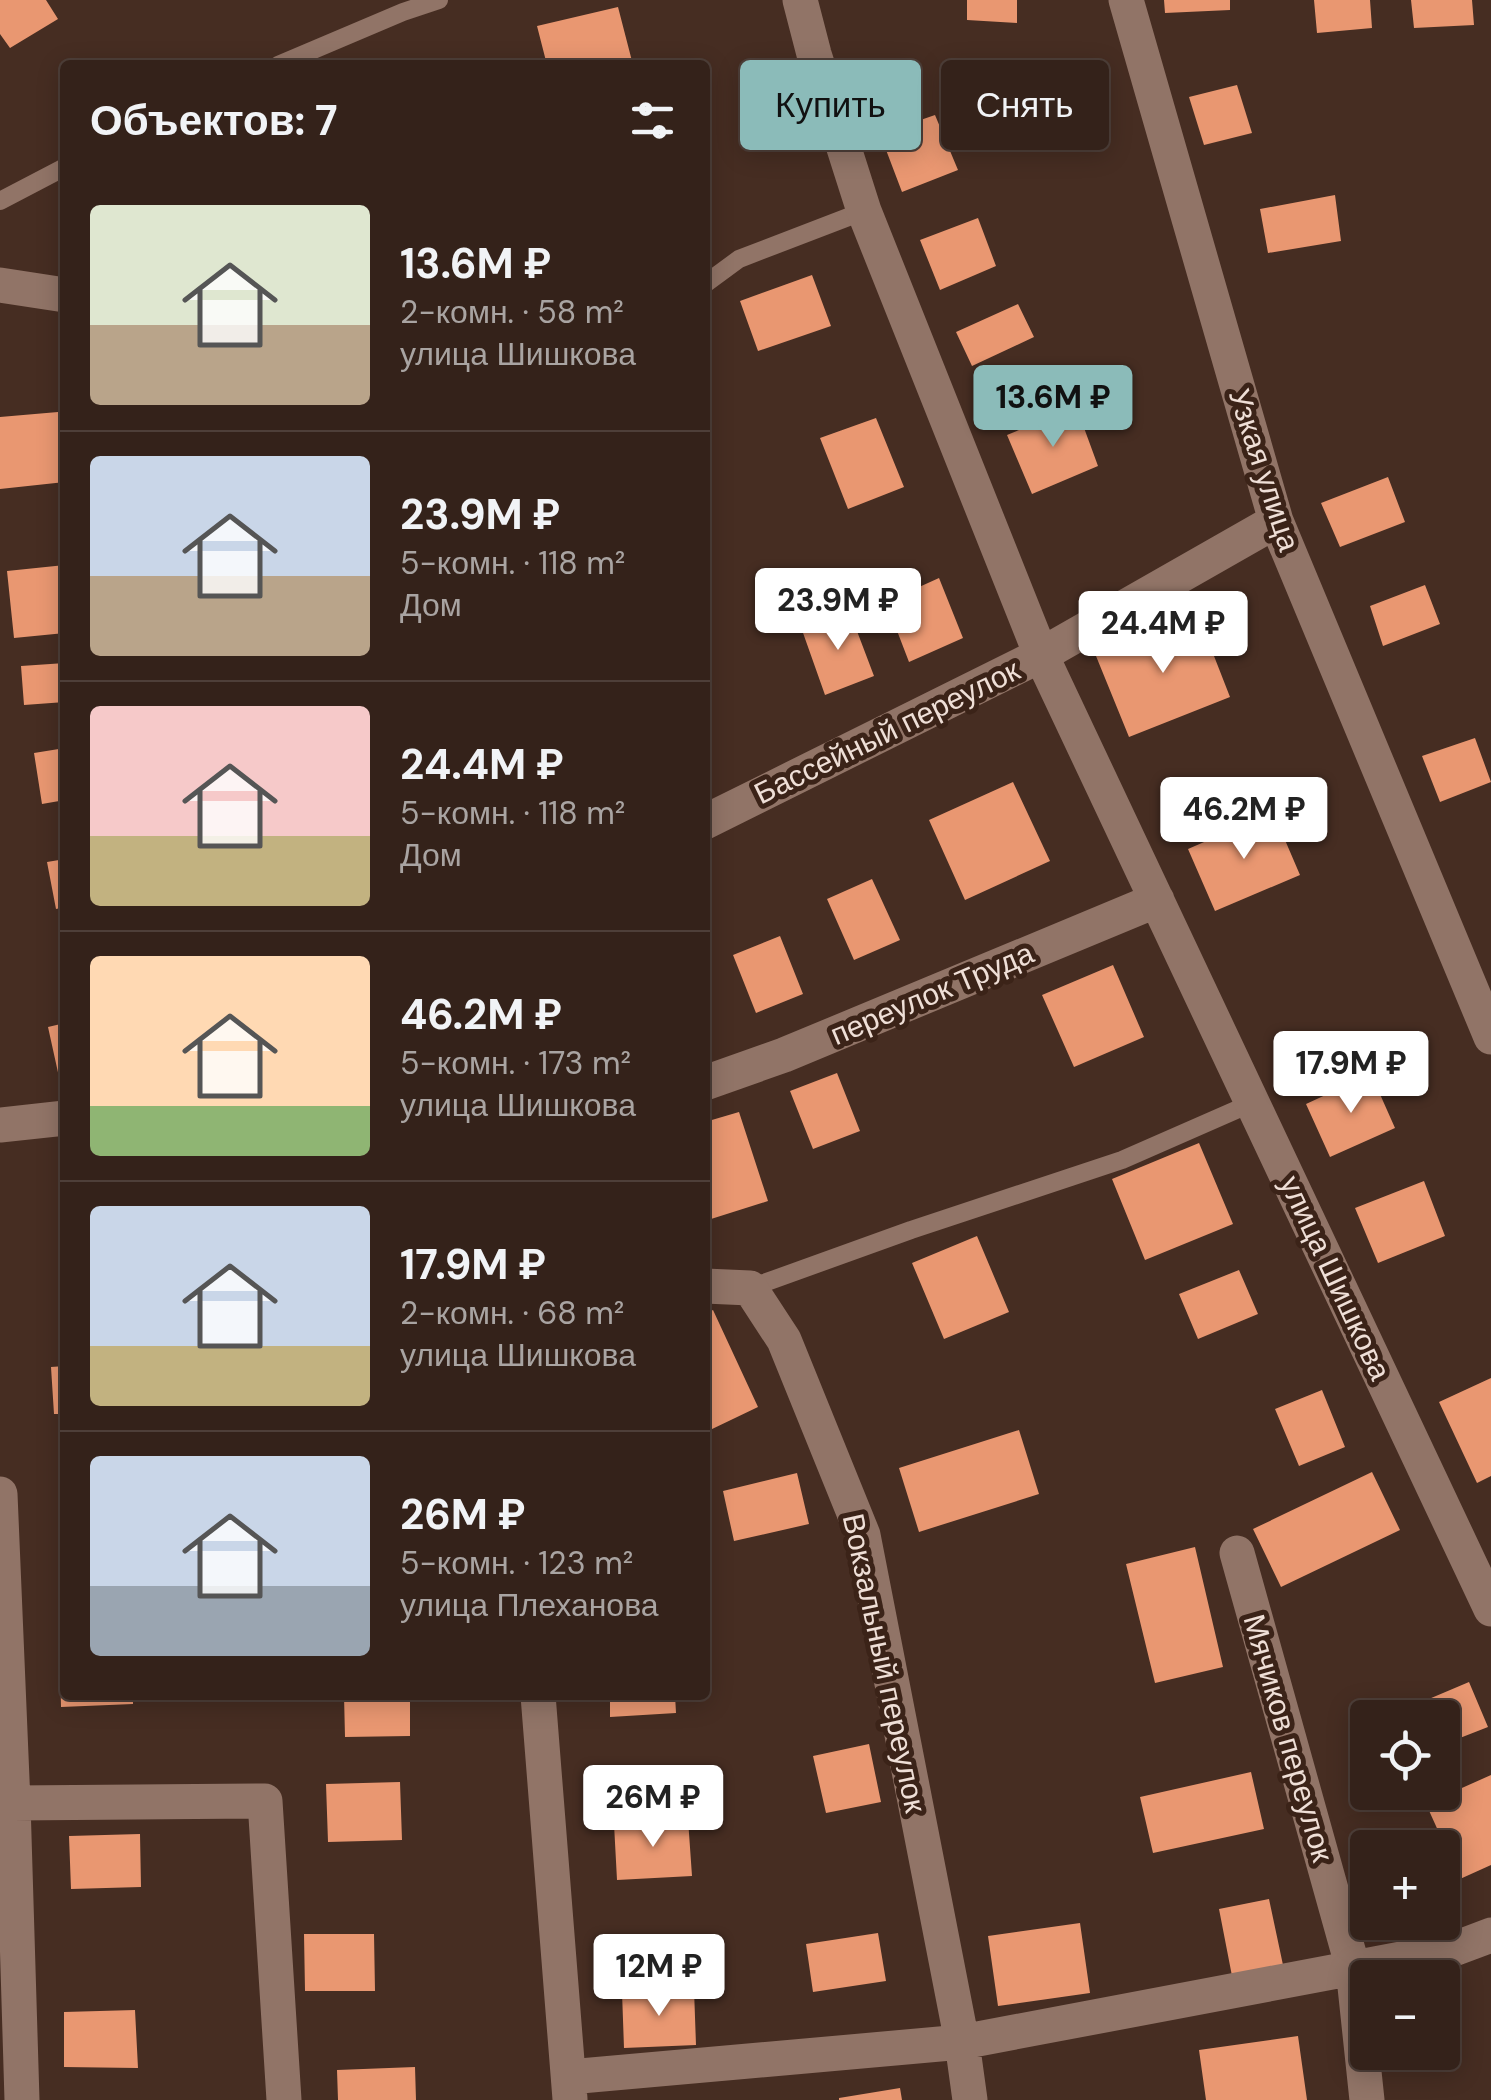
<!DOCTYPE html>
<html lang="ru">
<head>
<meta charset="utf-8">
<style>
  :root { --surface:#34221a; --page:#3c2a23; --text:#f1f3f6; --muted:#a9a4a2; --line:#4e3f39; --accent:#8bbbb9 }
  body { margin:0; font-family:"DM Sans",sans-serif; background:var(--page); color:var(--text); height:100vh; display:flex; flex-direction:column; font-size:38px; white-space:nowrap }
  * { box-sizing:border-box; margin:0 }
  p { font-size:32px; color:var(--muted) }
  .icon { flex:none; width:55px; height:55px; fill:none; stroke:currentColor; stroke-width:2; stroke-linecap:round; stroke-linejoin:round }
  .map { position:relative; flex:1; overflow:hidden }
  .panel { position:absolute; left:60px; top:60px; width:650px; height:1640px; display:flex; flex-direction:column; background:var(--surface); border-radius:10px; box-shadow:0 5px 25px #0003,0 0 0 2px var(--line) }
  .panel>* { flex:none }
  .top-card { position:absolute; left:740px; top:60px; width:600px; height:90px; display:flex; gap:20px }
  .controls { position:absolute; left:1350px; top:1700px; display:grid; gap:20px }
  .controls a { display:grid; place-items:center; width:110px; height:110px; border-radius:10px; background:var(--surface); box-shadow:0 5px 25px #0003,0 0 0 2px var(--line); font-size:50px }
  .price { position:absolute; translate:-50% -85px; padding:0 22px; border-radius:10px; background:#fff; color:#222; font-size:32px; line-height:65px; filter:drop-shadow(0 2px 5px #0008) }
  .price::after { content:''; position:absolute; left:50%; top:60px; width:30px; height:22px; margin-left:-15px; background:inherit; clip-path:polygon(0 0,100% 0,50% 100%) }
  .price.active { background:var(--accent); color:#111 }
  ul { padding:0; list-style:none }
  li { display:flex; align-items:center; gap:30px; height:250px; padding:0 30px }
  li+li { border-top:2px solid var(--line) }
  li span { display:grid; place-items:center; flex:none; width:280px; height:200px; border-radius:10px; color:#555 }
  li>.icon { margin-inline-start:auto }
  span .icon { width:120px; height:120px; fill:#fffc; stroke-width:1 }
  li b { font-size:42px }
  h2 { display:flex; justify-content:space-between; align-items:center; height:120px; padding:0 30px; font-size:42px }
  .pill { padding:0 35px; border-radius:10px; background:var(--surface); box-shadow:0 5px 25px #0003,0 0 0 2px var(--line); font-size:35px; line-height:90px }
  .pill.active { background:var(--accent); color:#111 }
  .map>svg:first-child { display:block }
  .building { fill:#e99771 }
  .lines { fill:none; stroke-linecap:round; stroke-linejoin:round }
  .lane { stroke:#917467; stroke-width:18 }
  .street { stroke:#917467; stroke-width:35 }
  .labels { text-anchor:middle; stroke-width:10; stroke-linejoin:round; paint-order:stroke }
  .street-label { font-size:30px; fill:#efdfd7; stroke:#3b2318 }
</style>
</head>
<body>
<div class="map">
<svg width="1491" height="2100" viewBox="0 0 1491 2100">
  <rect width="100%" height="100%" fill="#462d22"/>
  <!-- building -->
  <path class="building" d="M0,0H46L58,19L10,48L0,34Z
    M967,0H1017V23L967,20Z
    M1164,0H1230V10L1165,13Z
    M1314,0H1370L1372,28L1317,33Z
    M1411,0H1472L1474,25L1414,28Z
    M618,7L633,65H547L537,26Z
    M1237,85L1252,133L1204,145L1189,97Z
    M935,115L958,170L902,192L880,134Z
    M1335,195L1341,241L1268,253L1260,209Z
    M978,218L996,266L940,290L920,240Z
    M812,275L831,326L758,351L740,301Z
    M1018,304L1034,337L972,366L956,332Z
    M1076,406L1098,466L1032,494L1007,435Z
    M58,412L65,482L0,489V417Z
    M876,418L904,487L848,509L820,438Z
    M1388,477L1405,522L1340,547L1321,503Z
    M65,565V633L14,638L7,571Z
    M939,578L963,638L909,662L886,602Z
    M1425,585L1440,624L1383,646L1370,606Z
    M849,610L874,676L825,695L802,630Z
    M1198,615L1230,697L1129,737L1096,656Z
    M65,663V702L24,705L21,666Z
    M1475,738L1491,782L1440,802L1422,756Z
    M65,748V800L42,804L34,753Z
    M1013,782L1050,861L965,900L929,820Z
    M1273,812L1300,875L1215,911L1188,849Z
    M65,859V907L56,909L47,862Z
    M872,879L900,940L854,960L827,899Z
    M780,936L803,994L756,1013L733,955Z
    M1113,965L1144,1037L1074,1067L1042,995Z
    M65,1023V1075L59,1077L48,1027Z
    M837,1073L860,1131L813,1149L790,1091Z
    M1371,1074L1395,1128L1330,1157L1306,1104Z
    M739,1112L768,1201L711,1219L705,1202V1122Z
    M1199,1143L1233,1224L1145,1260L1112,1179Z
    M1424,1181L1445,1236L1378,1263L1355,1208Z
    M977,1236L1009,1312L944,1339L912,1263Z
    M1239,1270L1258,1314L1198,1339L1179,1294Z
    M713,1310L758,1407L710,1430L705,1420V1314Z
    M65,1366V1414H54L51,1367Z
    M1491,1378V1476L1477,1483L1439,1402Z
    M1322,1390L1345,1447L1299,1466L1275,1409Z
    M1019,1430L1039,1494L919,1532L899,1468Z
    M1372,1472L1400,1530L1281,1587L1253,1529Z
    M797,1473L809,1524L734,1541L723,1491Z
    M1195,1547L1223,1667L1155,1683L1126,1564Z
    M60,1659H65V1695H133V1704L61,1707Z
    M1469,1682L1488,1727L1442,1745V1718H1414L1410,1707Z
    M344,1695H410V1736L345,1737Z
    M610,1695H675L676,1713L610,1717Z
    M869,1744L881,1802L826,1813L813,1756Z
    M1251,1772L1264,1829L1153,1853L1140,1797Z
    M1491,1775V1865L1460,1879L1426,1804Z
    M400,1782L402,1840L328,1842L326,1784Z
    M688,1819L692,1876L617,1880L614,1824Z
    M140,1834L141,1887L71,1889L69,1836Z
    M1269,1899L1283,1965L1232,1976L1219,1909Z
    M1080,1923L1090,1993L998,2006L988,1936Z
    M878,1933L886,1981L813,1992L806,1944Z
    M304,1934H374L375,1991H305Z
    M694,1989L696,2045L624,2048L622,1992Z
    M135,2010L138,2068L64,2067V2012Z
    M1298,2036L1307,2100H1206L1199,2050Z
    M415,2067L416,2100H338L337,2070Z
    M900,2088L902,2100H839V2098Z"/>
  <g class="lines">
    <!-- lane -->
    <path class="lane" d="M278,65L403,12L439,0
      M0,201L65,167
      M705,284L739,259L864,211
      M750,1288L911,1230L1122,1160L1252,1103"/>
    <!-- street -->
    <path class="street" d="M800,0L814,54L864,211L1041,655L1491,1609
      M1126,0L1276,521L1491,1037
      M0,285L65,295
      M705,822L1041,655L1276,521
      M705,1083L784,1055L1157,900
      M0,1125L65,1118
      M705,1286L750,1288L784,1340L863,1535L962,2042L970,2100
      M0,1494L13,1803L22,2100
      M1237,1553L1353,1968L1367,2100
      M538,1695L570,2099
      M13,1803L265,1801L284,2100
      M569,2077L962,2042L1454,1949L1491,1935"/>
  </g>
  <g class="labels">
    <!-- street labels -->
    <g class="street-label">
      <text transform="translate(1264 470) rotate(72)" y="10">Узкая улица</text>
      <text transform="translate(887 732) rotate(-26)" y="10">Бассейный переулок</text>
      <text transform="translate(932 994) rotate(-23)" y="10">переулок Труда</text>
      <text transform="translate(1335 1278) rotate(65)" y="10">улица Шишкова</text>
      <text transform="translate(884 1663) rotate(78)" y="10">Вокзальный переулок</text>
      <text transform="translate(1288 1738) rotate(74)" y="10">Мячиков переулок</text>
    </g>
  </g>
</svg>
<div class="controls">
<a><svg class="icon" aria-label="locate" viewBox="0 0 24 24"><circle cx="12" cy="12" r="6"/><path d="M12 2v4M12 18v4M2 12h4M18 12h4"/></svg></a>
<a>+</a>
<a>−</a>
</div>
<b class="price active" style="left:1053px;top:450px">13.6M ₽</b>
<b class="price" style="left:838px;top:653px">23.9M ₽</b>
<b class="price" style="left:1163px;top:676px">24.4M ₽</b>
<b class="price" style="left:1244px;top:862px">46.2M ₽</b>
<b class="price" style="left:1351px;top:1116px">17.9M ₽</b>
<b class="price" style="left:653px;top:1850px">26M ₽</b>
<b class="price" style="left:659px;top:2019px">12M ₽</b>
<div class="top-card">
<a class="pill active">Купить</a>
<a class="pill">Снять</a>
</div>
<section class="panel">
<h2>Объектов: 7<svg class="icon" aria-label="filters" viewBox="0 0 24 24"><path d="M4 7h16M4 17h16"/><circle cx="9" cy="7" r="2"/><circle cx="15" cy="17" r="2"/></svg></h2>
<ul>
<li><span style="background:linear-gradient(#dfe7d0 60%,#b9a48a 0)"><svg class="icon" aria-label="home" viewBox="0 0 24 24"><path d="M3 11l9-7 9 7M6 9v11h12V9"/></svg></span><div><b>13.6M ₽</b><p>2-комн. · 58 m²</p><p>улица Шишкова</p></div></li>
<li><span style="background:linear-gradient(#c9d6e8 60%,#b9a48a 0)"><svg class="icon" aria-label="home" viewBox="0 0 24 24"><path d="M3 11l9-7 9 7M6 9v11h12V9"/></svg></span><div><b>23.9M ₽</b><p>5-комн. · 118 m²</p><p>Дом</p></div></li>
<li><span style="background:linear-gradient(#f6c9c9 65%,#c2b280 0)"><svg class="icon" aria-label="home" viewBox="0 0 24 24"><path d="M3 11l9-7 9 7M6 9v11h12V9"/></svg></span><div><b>24.4M ₽</b><p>5-комн. · 118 m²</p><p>Дом</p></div></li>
<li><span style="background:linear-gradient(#ffd9b3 75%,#8fb573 0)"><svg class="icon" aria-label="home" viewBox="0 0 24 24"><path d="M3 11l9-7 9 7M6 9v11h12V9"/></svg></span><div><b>46.2M ₽</b><p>5-комн. · 173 m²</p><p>улица Шишкова</p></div></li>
<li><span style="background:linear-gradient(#c9d6e8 70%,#c2b280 0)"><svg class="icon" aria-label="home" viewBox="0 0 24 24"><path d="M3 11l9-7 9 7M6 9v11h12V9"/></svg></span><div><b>17.9M ₽</b><p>2-комн. · 68 m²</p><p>улица Шишкова</p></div></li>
<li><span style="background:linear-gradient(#c9d6e8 65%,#9aa5b1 0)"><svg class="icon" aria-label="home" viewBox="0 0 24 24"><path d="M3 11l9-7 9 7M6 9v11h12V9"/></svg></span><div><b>26M ₽</b><p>5-комн. · 123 m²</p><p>улица Плеханова</p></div></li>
</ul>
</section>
</div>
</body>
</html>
